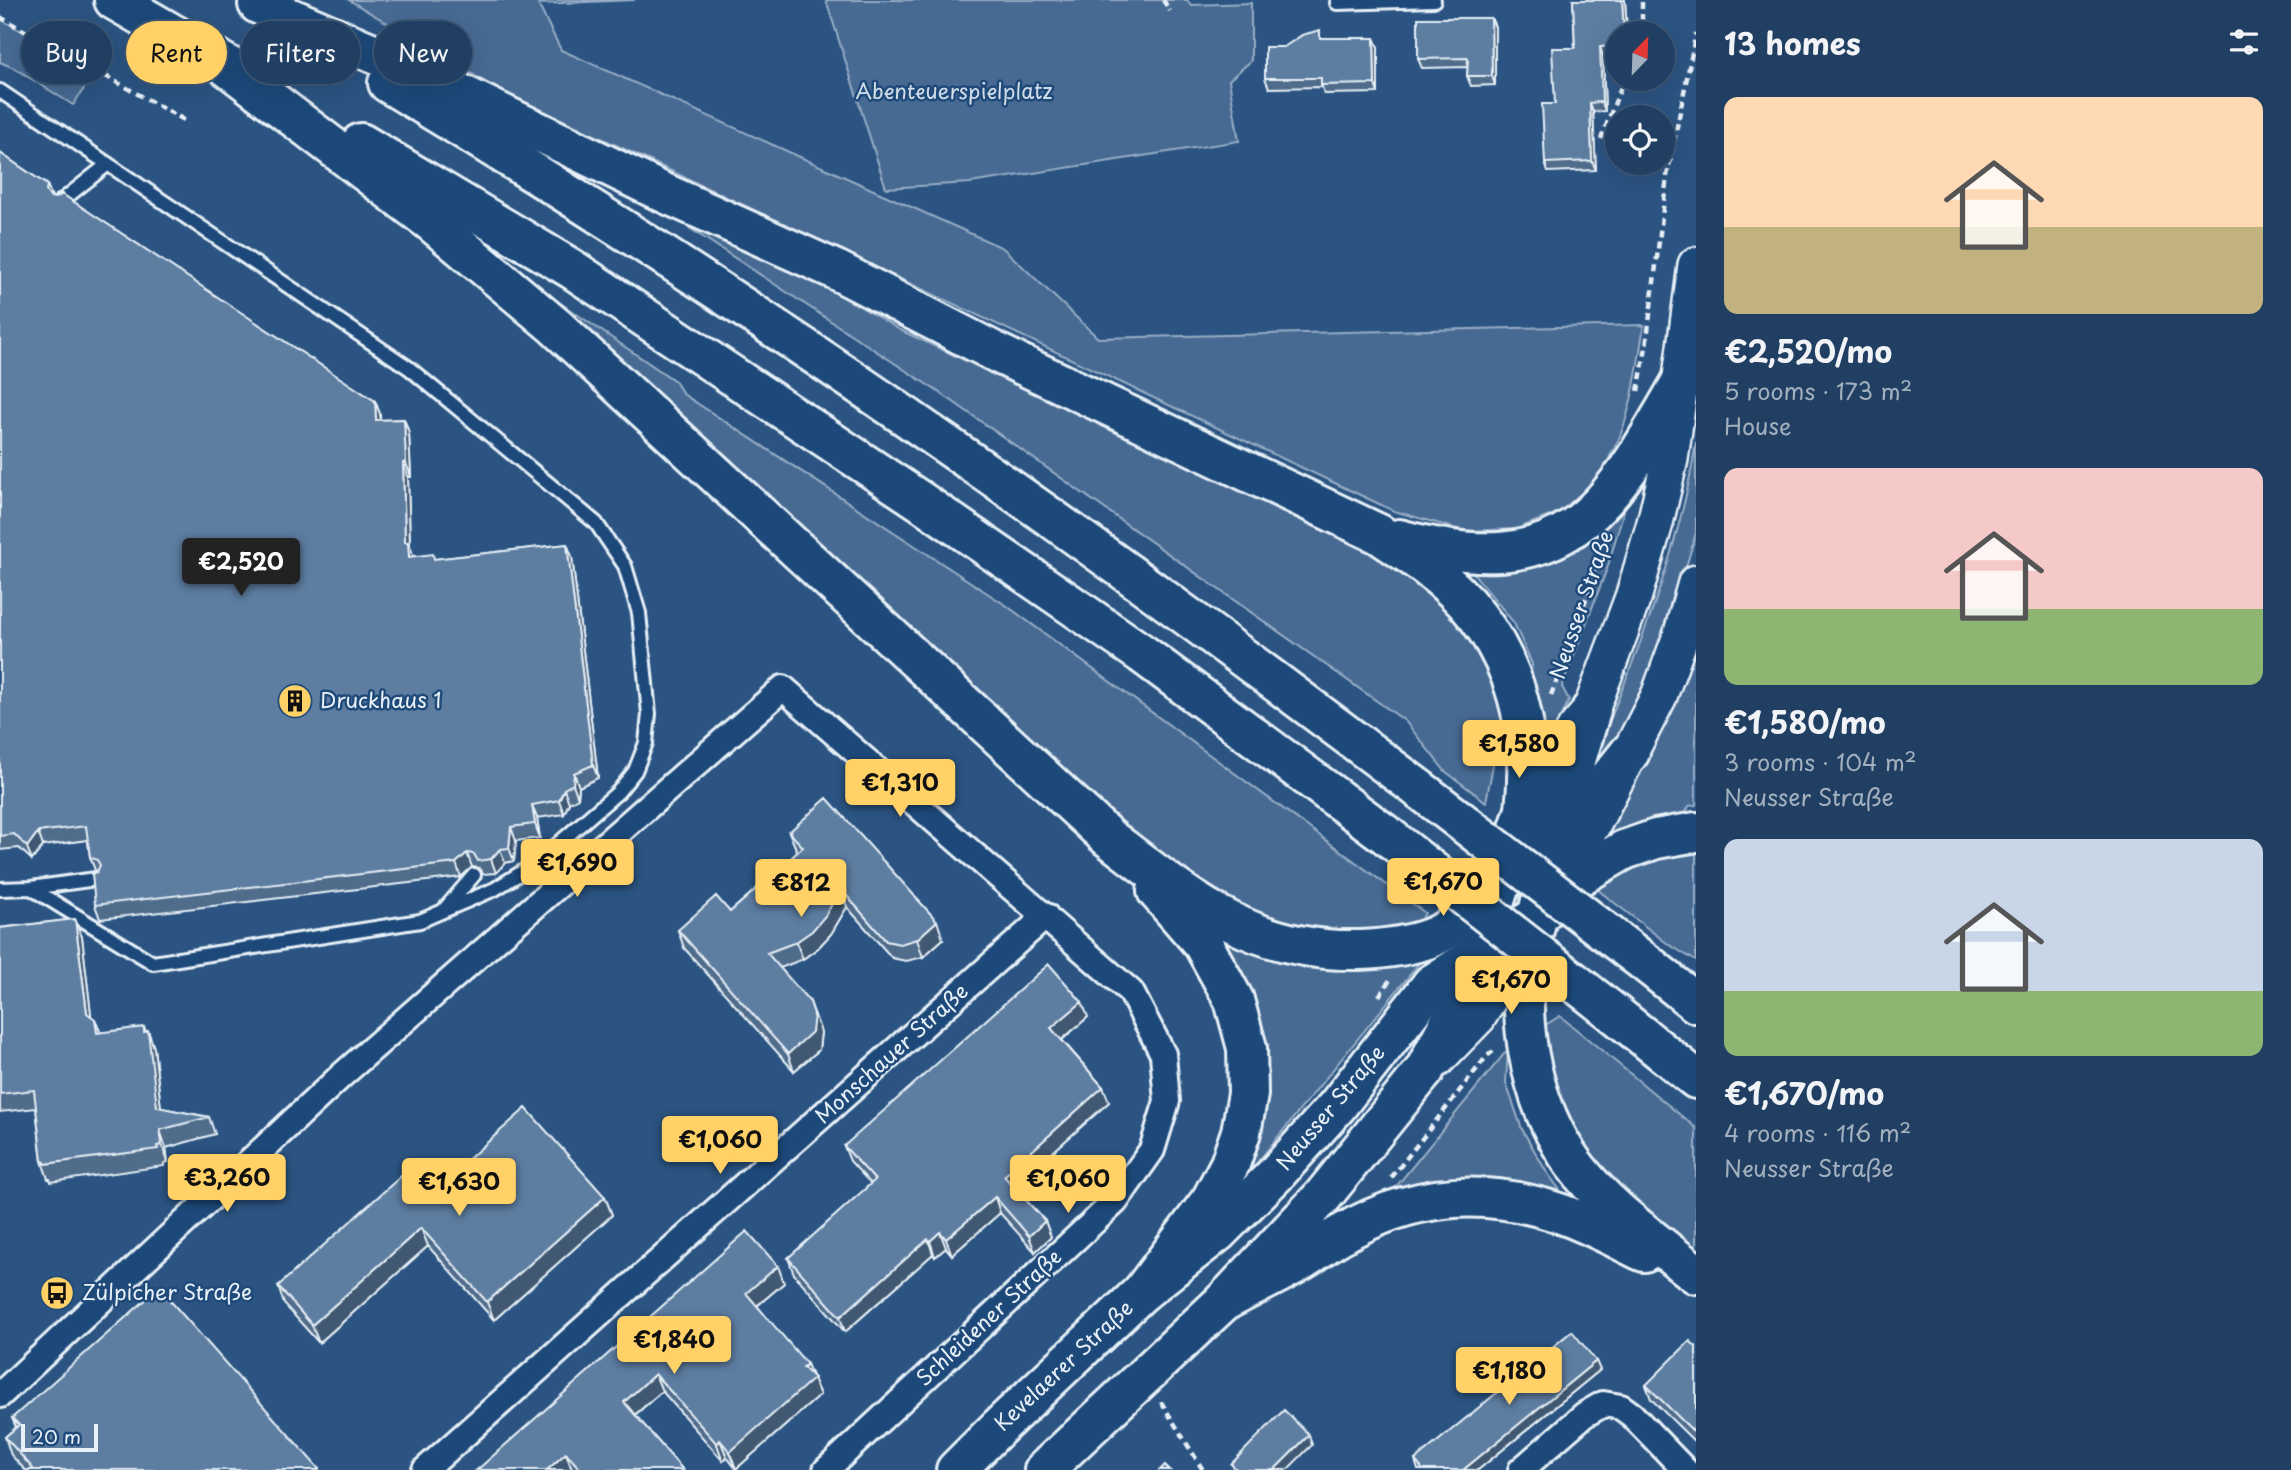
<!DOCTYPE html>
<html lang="en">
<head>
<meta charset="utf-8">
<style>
  :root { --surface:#203f62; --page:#284668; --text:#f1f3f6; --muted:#a2afbe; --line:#3d5877; --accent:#ffd166 }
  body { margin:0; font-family:"Playpen Sans",sans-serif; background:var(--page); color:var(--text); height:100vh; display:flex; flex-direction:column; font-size:26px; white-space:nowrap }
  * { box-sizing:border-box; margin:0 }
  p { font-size:23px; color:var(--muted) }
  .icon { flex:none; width:38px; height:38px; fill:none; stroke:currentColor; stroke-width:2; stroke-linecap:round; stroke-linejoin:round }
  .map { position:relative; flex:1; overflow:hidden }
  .sheet { display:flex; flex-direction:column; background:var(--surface); width:595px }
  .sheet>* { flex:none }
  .guide { position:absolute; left:21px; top:21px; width:665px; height:63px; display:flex; gap:14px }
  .needle { width:46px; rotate:23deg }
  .tools { position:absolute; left:1605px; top:21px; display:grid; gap:14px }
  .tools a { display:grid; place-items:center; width:70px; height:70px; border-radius:50%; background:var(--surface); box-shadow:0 7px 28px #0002,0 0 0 2px var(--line); font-size:35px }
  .scale { position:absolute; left:21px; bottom:18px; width:77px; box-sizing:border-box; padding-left:7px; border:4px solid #e8f1f8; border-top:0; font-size:19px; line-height:24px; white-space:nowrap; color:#e8f1f8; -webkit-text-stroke:5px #1f4a7a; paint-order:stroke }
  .price { position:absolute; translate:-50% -60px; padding:0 16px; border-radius:7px; background:var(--accent); color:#111; font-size:23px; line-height:46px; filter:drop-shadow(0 2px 4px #0008) }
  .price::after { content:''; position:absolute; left:50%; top:42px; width:21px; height:16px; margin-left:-10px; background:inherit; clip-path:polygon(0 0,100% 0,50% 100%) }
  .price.active { background:#222; color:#fff }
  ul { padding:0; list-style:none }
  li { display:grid; align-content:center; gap:14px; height:371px; padding:0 28px }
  li span { display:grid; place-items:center; height:217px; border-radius:14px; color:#555 }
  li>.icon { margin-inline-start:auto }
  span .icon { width:126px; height:126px; fill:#fffc; stroke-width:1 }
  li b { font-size:30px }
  h2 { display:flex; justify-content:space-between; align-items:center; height:84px; padding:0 28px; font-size:30px }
  .pill { padding:0 24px; border-radius:32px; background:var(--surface); box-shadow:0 7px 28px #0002,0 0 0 2px var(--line); font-size:24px; line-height:63px }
  .pill.active { background:var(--accent); color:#111 }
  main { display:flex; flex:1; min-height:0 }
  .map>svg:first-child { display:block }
  .green { fill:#476b93; stroke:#98aec6; stroke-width:2 }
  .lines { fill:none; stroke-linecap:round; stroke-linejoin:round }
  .service-casing { stroke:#e8f1f8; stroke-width:18 }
  .minor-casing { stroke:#e8f1f8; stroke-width:30 }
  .secondary-casing { stroke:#e8f1f8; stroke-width:40 }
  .primary-casing { stroke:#e8f1f8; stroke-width:44 }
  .trunk-casing { stroke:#e8f1f8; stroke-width:44 }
  .motorway-casing { stroke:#e8f1f8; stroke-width:44 }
  .path { stroke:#e8f1f8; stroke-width:4.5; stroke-dasharray:7 5; stroke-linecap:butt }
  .service { stroke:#1f4a7a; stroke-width:12 }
  .minor { stroke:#1f4a7a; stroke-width:24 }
  .secondary { stroke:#1f4a7a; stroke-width:35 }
  .primary { stroke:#1f4a7a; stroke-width:38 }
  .trunk { stroke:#1f4a7a; stroke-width:38 }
  .motorway { stroke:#1f4a7a; stroke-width:38 }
  .motorway-bridge-casing { stroke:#e8f1f8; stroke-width:44; stroke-linecap:butt }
  .motorway-bridge { stroke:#1f4a7a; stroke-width:38 }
  .wall { fill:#506c8a; stroke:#e8f1f8; stroke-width:2 }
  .shaded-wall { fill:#415871; stroke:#e8f1f8; stroke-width:2 }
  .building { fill:#5d7da1; stroke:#e8f1f8; stroke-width:2 }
  .labels { text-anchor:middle; stroke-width:5; stroke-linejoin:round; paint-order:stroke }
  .park-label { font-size:21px; fill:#d0dde9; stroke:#1f4a7a }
  .street-label { font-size:21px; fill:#e8f1f8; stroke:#1f4a7a }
  .poi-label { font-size:21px; fill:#e8f1f8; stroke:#1f4a7a; text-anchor:start }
</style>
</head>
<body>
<main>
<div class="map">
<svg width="1696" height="1470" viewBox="0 0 1696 1470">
  <rect width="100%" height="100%" fill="#2b5482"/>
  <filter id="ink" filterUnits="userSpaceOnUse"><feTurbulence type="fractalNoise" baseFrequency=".0143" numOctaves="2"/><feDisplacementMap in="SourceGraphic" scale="14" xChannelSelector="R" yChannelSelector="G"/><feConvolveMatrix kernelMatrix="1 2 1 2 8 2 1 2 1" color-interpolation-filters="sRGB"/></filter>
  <g filter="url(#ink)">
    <!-- green -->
    <path class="green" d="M349,0H635L538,4L561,50L1003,248L1098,338L1644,325C1638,362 1634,401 1620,436C1613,453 1602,467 1599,486L1559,512L1516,529L1465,531L1394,511L499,90Z
      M826,0H1187L1191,5L1251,3V61L1229,80L1239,141L970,183L886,188Z
      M0,19L95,72L73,105L14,68L0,62Z
      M621,183L806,274L900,330L1365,547L1418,582L1464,629L1496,685L1510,736L1495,754L1486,802L1445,771L1405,721L952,401Z
      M559,302L675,381L683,394L1007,606L1425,913L1414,932L1283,931L1169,868L565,314Z
      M1696,442V533L1668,628L1640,706L1604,764H1597L1598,750C1638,650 1680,550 1696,442Z
      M1628,496L1608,566L1562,687L1569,700L1551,741H1544L1530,681L1532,664L1514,623L1465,563Z
      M1696,633V805L1689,806L1684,817L1596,846Z
      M1696,854V961L1668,944L1594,887L1659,857Z
      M1225,942L1282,962L1334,971L1378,970L1387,960L1430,950L1243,1180L1249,1143L1219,948Z
      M1560,1016L1696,1128V1259L1620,1195L1564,1120L1542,1027Z
      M1508,1049L1506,1083L1522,1129L1546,1171L1570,1204L1386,1199Z"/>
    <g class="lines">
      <!-- service casing -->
      <g class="service-casing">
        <path id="service" d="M1337,3L1434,0
          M0,91L409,368L596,523L625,566L639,613L649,714L646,743L635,771L618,792L535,864L495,889L443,911
          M59,203L108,164
          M31,888L153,963L420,921L443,911L474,875
          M0,889L31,888L96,879"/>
      </g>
      <!-- minor casing -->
      <g class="minor-casing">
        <path id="minor" d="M0,1395L341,1076L783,688L1131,992L1163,1054L1167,1101L1152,1150L1115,1202L826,1470
          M425,1470L1046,916
          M1521,1470L1584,1415L1603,1404L1621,1407L1632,1415L1685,1470"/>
      </g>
      <!-- secondary casing -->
      <g class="secondary-casing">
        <path id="secondary" d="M1525,832L1575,729L1591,710L1634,595L1655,523L1670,459L1696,265
          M1437,1059L1478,1017L1594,822L1659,696L1682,633L1696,583"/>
      </g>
      <!-- primary casing -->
      <g class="primary-casing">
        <path id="primary" d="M956,1470L999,1427L1142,1292L1218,1232L1275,1175L1337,1106L1432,984
          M1044,1470L1223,1302L1323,1196L1424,1071"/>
      </g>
      <!-- trunk casing -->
      <g class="trunk-casing">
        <path id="trunk" d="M1591,710L1568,787L1526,964C1518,1032 1533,1106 1573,1163C1605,1207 1654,1240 1696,1274
          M1432,984L1539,915L1575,879L1595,867L1624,850L1656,839L1696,832
          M1223,1302C1249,1288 1275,1276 1299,1262C1313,1254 1326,1243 1340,1235C1409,1194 1480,1187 1556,1212C1587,1222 1615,1238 1644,1252"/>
      </g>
      <!-- motorway casing -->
      <g class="motorway-casing">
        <path id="motorway" d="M114,0L239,72
          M258,4L408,68L660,191L836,270L999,354L1379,534C1396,546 1413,556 1428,568C1507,627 1536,714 1525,810L1463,997L1424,1071
          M217,59L429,220L555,326L1109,838C1190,900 1252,953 1360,950C1384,949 1410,946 1433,937C1460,926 1482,899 1504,881C1521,866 1540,852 1557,836C1584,810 1607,781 1630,752
          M388,83C581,200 772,323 957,452C1114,560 1267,675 1419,789
          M361,143L572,269L919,500L1141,653L1389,837
          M1399,539C1565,583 1605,515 1680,384
          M1651,967L1696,1003
          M1615,1014L1696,1079
          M1142,1292L1211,1200L1230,1164L1241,1132L1248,1094L1247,1048L1234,1000L1203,944L1157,891"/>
      </g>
      <!-- path -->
      <path class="path" d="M1163,0L1170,11
        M0,17L186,121
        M1642,33V0
        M1601,139L1624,79
        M1638,391L1646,347L1667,176L1696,33
        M1551,695L1570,646L1605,542
        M1379,996L1390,980
        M1391,1178L1487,1056L1496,1049
        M1161,1402L1203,1470"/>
      <!-- service -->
      <use href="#service" class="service"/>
      <!-- minor -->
      <use href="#minor" class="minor"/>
      <!-- secondary -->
      <use href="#secondary" class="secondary"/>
      <!-- primary -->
      <use href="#primary" class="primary"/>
      <!-- trunk -->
      <use href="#trunk" class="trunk"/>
      <!-- motorway -->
      <use href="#motorway" class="motorway"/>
      <!-- motorway-bridge casing -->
      <g class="motorway-bridge-casing">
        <path id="motorway-bridge" d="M1419,789L1651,967
          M1389,837L1615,1014"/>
      </g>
      <!-- motorway-bridge -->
      <use href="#motorway-bridge" class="motorway-bridge"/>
    </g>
    <!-- wall -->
    <path class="wall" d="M1573,0H1625L1627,33H1617V55L1603,56L1605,111L1593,112L1596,170L1548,172L1545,163L1555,104L1575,48Z
      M1491,18L1495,27V85L1471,86L1467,76L1468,67L1422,68L1418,59Z
      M1323,38L1378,47V93L1324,94L1322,87L1269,88L1265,78L1284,47Z
      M0,153L47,185L52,197L375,401L380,414V420L404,419L409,433L411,477H408L410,546L413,556L435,559L567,544L572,557L598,778L579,787L578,798L569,803L564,814L537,818L540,838L516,841L514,861L505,863L496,873L483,874L479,868L472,867L461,877L100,919L95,905L97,871L95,870L90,857L88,840L43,846L32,860L19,848L0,850Z
      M789,832L943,939L923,957L906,961L892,958L847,907L831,934L818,948L803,959L780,968L821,1032L819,1050L794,1071L684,948L678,930L730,912L798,852L796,849Z
      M75,919L82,937L91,1016L100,1033L148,1031L154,1048L161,1108L209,1117L215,1134L166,1148L168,1162L164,1163V1166L51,1182L50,1179H48L42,1161L36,1108L0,1112V928Z
      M1088,1017L1062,1040L1103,1087L1109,1102L1014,1187L1045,1221L1051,1237L1035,1252L1000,1213L952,1255L946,1248L935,1257L933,1254L845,1332L794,1274L788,1258L871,1184L850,1161L844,1146Z
      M438,1186L605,1197L612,1215L494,1320L428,1246L319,1343L284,1304L278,1286Z
      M784,1283L757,1306L811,1376L820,1395L736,1469L727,1457L723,1461L662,1391L635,1415L683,1470H477Z
      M1696,1347V1443L1651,1399L1646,1385Z
      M1600,1370L1478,1470H1418L1415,1460Z
      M12,1418L319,1469V1470H25L11,1455L5,1437L16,1427Z"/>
    <!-- shaded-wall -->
    <path class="shaded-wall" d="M1622,0H1625L1627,33H1624Z
      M1491,18L1495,27V85L1492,76Z
      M1374,38L1378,47V93L1375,84Z
      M1600,47L1603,56L1605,111L1602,102Z
      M1590,103L1593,112L1596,170L1592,161Z
      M47,185L52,198L51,205L46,191Z
      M375,401L380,414L381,433L376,420Z
      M404,419L409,433L411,477L406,463Z
      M403,463L408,477L410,546L413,555L414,570L405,542Z
      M567,544L572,557L598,778L593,765Z
      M574,773L579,787L578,798L573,784Z
      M564,789L569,803L564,814L559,800Z
      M532,805L537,818L540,838L535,824Z
      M511,827L516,841L514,861L509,848Z
      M38,832L43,846L32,860L27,847Z
      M500,849L505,863L496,873L491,859Z
      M467,853L472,867L461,877L456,863Z
      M841,889L847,907L831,934L818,948L803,959L796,942Z
      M75,919L82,937L93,1031L87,1013Z
      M937,921L943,939L923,957L917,939Z
      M810,1002L821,1032L819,1050L794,1071L788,1054Z
      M1082,1002L1088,1017L1057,1044L1051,1028Z
      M95,1019L102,1036L97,1033Z
      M144,1027L149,1041L148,1031L154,1048L163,1125L157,1107Z
      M1103,1087L1109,1102L1009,1191L1004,1176Z
      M160,1130L166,1148L168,1162L162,1145Z
      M605,1197L612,1215L494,1320L487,1302Z
      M995,1197L1000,1213L952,1255L946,1239Z
      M1045,1221L1051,1237L1035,1252L1029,1236Z
      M421,1228L428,1246L319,1343L312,1325Z
      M940,1232L946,1248L935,1257L930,1241Z
      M928,1239L933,1254L845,1332L840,1317Z
      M778,1266L784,1283L752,1310L746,1293Z
      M1596,1361L1600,1370L1478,1470H1463Z
      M807,1364L820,1395L736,1469L730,1452Z
      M655,1374L662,1391L630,1419L624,1402Z
      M1309,1435L1312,1445L1287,1470H1274Z
      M720,1440L727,1457L723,1461L717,1444Z
      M566,1453L572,1470H547Z"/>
    <!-- building -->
    <path class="building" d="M1573,0H1622L1624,33H1617V46L1600,47L1602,102L1590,103L1592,161L1545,163L1542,104H1555L1552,48H1575Z
      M1418,18H1491L1492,76H1467L1468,58L1418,59Z
      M1320,30V38H1374L1375,84L1321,85V78H1265V47H1284L1302,35Z
      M0,153L47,185L46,191L50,197L56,198L62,194L375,401L376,420L404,419L406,463H403L405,542H408L409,557L433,554L434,559L567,544L593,765L574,773L573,784L564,789L559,800L532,805L535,824L511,827L509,848L500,849L491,859L478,861L474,854L467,853L456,863L95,905L92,874L97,872L100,865L97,860L90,857L86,826L38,832L27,847L14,834L0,836Z
      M827,798L937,921L917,939L900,944L886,941L841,889L825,916L812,931L796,942L767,953L810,1002L814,1014L812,1032L788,1054L678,930L716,896L730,912L778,870L803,847L789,832Z
      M75,919L87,1013L95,1019L97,1033L144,1027V1032L148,1031L157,1107L209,1117L160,1130L162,1145L157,1146L158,1149L45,1164V1162L42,1161L34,1090L0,1094V928Z
      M1049,964L1082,1002L1051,1028L1103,1087L1004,1176L1045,1221L1029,1236L995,1197L946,1239L940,1232L930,1241L928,1239L840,1317L788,1258L875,1180L844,1146Z
      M526,1108L605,1197L487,1302L421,1228L312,1325L278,1286L417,1162L438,1186Z
      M747,1231L778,1266L746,1293L807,1364L803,1367L814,1378L730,1452L720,1440L717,1444L655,1374L624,1402L683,1470H581L566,1453L547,1470H477Z
      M159,1288L319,1469L318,1470H34L5,1437L19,1425L12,1418Z
      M1572,1331L1596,1361L1463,1470H1423L1415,1460Z
      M1690,1341L1696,1347V1434L1646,1385Z
      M1284,1410L1309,1435L1274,1470H1237L1231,1464Z
      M1165,1465L1170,1470H1160Z"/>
  </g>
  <!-- icons -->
  <defs>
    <g id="building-disc" transform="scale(1.75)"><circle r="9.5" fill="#ffd166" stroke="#1f4a7a"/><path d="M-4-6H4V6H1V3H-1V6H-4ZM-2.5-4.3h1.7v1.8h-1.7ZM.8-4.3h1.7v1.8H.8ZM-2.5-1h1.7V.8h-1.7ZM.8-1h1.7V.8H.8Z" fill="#111"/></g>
    <g id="bus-disc" transform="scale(1.75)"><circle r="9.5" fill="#ffd166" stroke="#1f4a7a"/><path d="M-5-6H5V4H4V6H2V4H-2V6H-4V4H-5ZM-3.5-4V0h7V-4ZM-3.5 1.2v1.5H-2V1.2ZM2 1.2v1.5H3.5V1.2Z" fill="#111"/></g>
  </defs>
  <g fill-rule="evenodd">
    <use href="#building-disc" x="295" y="701"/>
    <use href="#bus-disc" x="57" y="1293"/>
  </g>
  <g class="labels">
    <!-- park labels -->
    <g class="park-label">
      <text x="954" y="99">Abenteuerspielplatz</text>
    </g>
    <!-- street labels -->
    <g class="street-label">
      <text transform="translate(1582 605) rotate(-71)" y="7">Neusser Straße</text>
      <text transform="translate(892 1054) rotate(-42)" y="7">Monschauer Straße</text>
      <text transform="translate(1331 1108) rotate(-50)" y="7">Neusser Straße</text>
      <text transform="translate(989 1318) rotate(-43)" y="7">Schleidener Straße</text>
      <text transform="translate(1064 1366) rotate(-43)" y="7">Kevelaerer Straße</text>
    </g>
    <!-- poi labels -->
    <g class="poi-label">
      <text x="320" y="708">Druckhaus 1</text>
      <text x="82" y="1300">Zülpicher Straße</text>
    </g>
  </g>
</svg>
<div class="tools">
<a><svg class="needle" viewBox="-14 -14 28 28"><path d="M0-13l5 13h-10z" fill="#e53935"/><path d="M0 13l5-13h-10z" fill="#a2afbe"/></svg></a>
<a><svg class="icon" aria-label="locate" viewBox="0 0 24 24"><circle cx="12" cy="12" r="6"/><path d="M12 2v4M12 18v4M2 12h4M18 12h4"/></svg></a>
</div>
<div class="scale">20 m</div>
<b class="price active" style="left:241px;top:598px">€2,520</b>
<b class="price" style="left:1519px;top:780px">€1,580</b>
<b class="price" style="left:900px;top:819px">€1,310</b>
<b class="price" style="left:577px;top:899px">€1,690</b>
<b class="price" style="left:1443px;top:918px">€1,670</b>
<b class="price" style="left:801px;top:919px">€812</b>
<b class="price" style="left:1511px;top:1016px">€1,670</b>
<b class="price" style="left:720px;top:1176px">€1,060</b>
<b class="price" style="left:227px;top:1214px">€3,260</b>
<b class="price" style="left:1068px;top:1215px">€1,060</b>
<b class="price" style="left:459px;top:1218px">€1,630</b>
<b class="price" style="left:674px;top:1376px">€1,840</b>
<b class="price" style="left:1509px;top:1407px">€1,180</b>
<div class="guide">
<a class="pill">Buy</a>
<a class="pill active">Rent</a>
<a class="pill">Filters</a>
<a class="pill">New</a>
</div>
</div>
<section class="sheet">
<h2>13 homes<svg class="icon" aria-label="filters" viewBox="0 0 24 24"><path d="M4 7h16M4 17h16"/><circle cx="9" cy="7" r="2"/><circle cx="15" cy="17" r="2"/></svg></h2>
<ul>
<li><span style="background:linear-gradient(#ffd9b3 60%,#c2b280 0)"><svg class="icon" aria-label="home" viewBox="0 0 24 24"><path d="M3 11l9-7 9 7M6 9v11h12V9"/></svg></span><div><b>€2,520/mo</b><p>5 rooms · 173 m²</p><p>House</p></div></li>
<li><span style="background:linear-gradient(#f6c9c9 65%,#8fb573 0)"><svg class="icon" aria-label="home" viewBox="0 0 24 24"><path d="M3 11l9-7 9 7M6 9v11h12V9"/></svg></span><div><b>€1,580/mo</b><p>3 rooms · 104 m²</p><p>Neusser Straße</p></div></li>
<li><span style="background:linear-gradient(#c9d6e8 70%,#8fb573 0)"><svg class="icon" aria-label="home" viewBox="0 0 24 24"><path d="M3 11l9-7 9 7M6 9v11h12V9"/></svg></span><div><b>€1,670/mo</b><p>4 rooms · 116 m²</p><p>Neusser Straße</p></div></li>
</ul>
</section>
</main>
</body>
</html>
